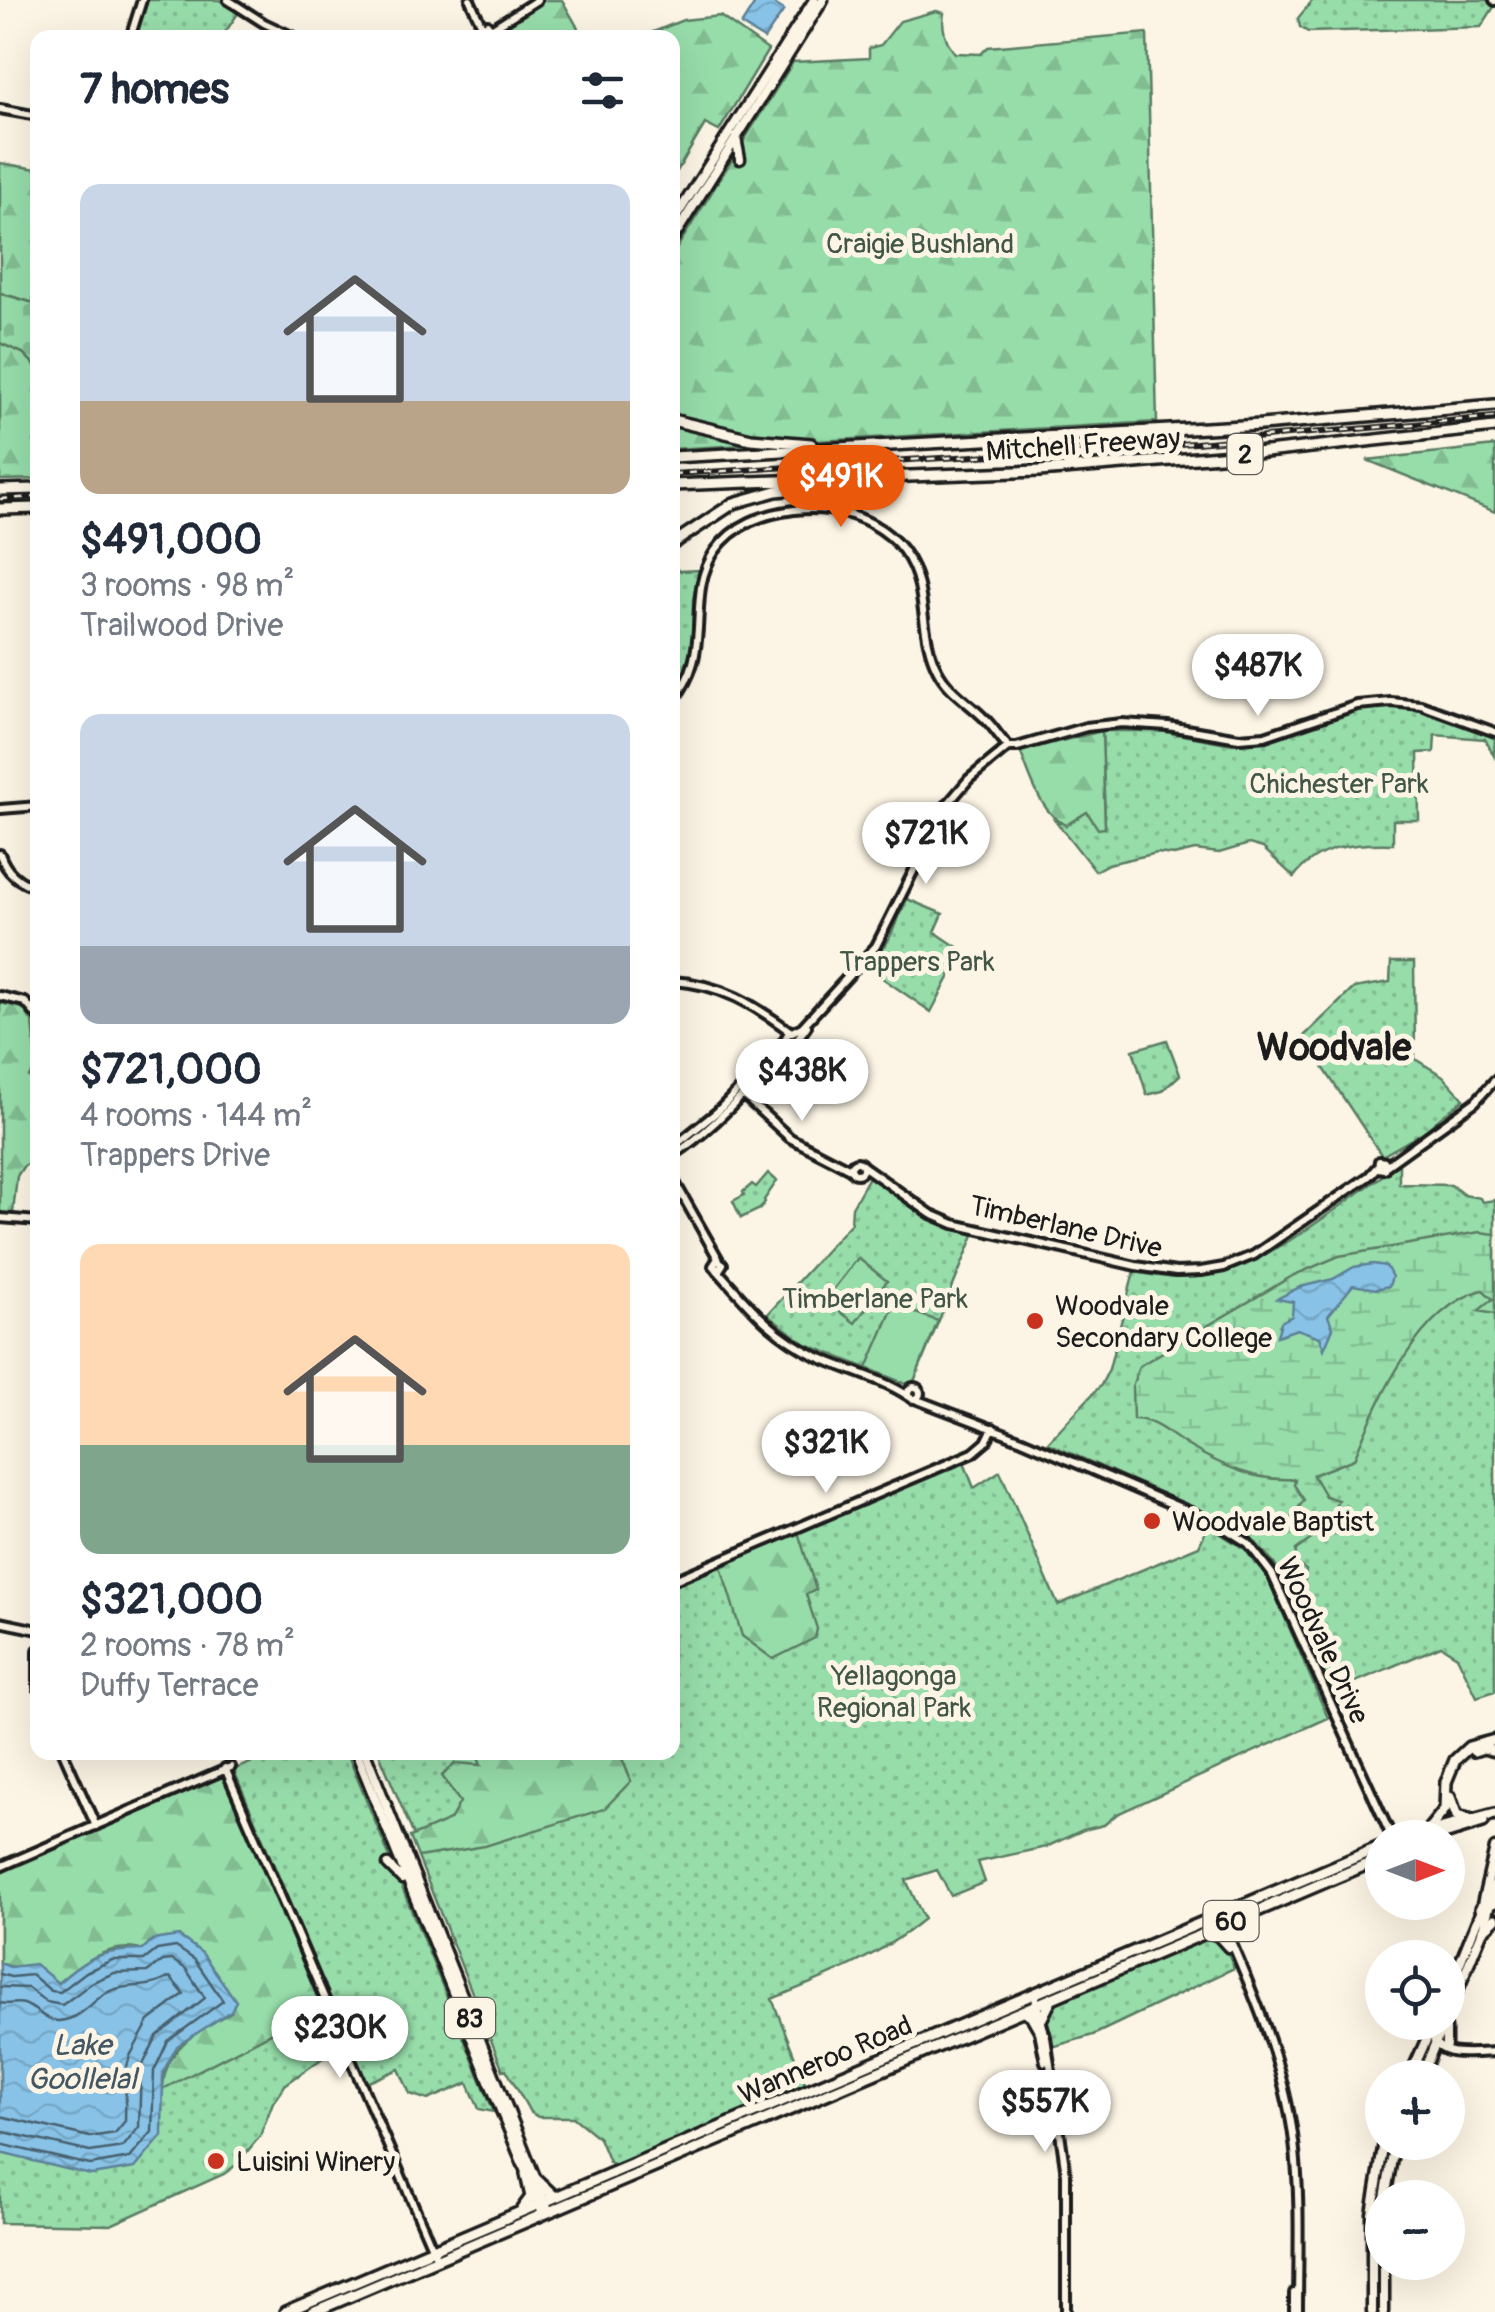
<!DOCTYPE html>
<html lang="en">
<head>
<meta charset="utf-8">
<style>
  :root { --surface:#fff; --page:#f6f6f7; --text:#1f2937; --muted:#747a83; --accent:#ea580c }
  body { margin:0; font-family:Pangolin,sans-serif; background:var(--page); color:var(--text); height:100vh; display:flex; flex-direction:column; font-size:38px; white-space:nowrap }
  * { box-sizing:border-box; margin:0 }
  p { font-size:32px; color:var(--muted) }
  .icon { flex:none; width:55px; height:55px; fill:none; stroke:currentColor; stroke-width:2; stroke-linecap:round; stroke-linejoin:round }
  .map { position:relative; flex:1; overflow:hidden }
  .drawer { position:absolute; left:30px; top:30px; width:650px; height:1730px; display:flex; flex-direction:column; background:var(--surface); border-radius:20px; box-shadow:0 10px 40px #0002 }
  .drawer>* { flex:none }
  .needle { width:65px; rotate:90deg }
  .controls { position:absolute; left:1365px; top:1820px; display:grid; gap:20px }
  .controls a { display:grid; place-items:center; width:100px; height:100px; border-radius:50%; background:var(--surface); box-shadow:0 10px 40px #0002; font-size:50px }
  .price { position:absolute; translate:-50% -85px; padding:0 22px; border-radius:35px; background:#fff; color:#222; font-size:32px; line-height:65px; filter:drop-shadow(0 2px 5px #0008) }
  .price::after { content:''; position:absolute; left:50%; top:60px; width:30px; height:22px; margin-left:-15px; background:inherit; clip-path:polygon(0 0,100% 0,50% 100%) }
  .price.current { background:var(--accent); color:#fff }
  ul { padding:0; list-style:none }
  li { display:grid; align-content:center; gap:20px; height:530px; padding:0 50px }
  li span { display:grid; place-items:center; height:310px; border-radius:20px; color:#555 }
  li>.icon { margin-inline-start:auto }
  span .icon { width:180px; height:180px; fill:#fffc; stroke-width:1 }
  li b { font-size:42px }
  h2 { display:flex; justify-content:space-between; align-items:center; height:120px; padding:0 50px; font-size:42px }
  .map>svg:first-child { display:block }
  .grass { fill:url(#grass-dots); stroke:#5a7c63; stroke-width:2.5 }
  .forest { fill:url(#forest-firs); stroke:#5a7c63; stroke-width:2.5 }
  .wetland { fill:url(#wetland-marsh); stroke:#5a7c63; stroke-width:2.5 }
  .cemetery { fill:url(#cemetery-stones); stroke:#5a7c63; stroke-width:2.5 }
  .pitch { fill:#97ddaa; stroke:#5a7c63; stroke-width:2.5 }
  .water { fill:url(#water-waves); stroke:#5d8096; stroke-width:2.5 }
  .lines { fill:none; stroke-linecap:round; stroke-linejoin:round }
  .shore { stroke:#475f6d; stroke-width:2.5 }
  .secondary-casing { stroke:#1c1c1c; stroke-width:14 }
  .primary-casing { stroke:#1c1c1c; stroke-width:15 }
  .highway-casing { stroke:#1c1c1c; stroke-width:16 }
  .secondary { stroke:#fcf5e5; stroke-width:6 }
  .primary { stroke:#fcf5e5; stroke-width:8 }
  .highway { stroke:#fcf5e5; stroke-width:9 }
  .rail-casing { stroke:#1c1c1c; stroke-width:6 }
  .rail { stroke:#fcf5e5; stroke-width:2.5; stroke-dasharray:8; stroke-linecap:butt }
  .poi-dot { fill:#c8321e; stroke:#fcf5e5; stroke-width:4 }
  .labels { text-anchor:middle; stroke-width:10; stroke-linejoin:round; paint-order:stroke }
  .shield { fill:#fcf5e5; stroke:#5f5d58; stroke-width:2.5 }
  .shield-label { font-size:25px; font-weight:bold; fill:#1c1c1c }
  .park-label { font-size:28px; fill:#415647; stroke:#fcf5e5 }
  .street-label { font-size:28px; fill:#1c1c1c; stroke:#fcf5e5 }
  .poi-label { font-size:28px; fill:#1c1c1c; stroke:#fcf5e5; text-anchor:start }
  .water-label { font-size:30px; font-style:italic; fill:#425663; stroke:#fcf5e5 }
  .district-label { font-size:38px; font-weight:bold; fill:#1c1c1c; stroke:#fcf5e5 }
</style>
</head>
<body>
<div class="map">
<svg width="1495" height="2312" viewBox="0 0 1495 2312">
  <defs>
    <pattern id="grass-dots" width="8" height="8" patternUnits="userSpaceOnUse" patternTransform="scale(2.5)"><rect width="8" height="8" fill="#97ddaa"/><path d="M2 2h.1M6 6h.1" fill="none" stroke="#82bd92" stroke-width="1.8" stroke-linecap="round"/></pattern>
    <pattern id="forest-firs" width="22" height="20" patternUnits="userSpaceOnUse" patternTransform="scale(2.5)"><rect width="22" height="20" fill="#97ddaa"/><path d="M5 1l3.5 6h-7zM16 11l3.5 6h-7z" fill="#82bd92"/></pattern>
    <pattern id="wetland-marsh" width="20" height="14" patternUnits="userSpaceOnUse" patternTransform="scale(2.5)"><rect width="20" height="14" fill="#97ddaa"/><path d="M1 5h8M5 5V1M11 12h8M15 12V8" fill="none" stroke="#82bd92"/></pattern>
    <pattern id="cemetery-stones" width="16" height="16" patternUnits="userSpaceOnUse" patternTransform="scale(2.5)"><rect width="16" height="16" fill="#97ddaa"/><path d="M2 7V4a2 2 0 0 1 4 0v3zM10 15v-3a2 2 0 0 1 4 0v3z" fill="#82bd92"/></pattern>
    <pattern id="water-waves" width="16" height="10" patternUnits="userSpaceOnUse" patternTransform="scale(2.5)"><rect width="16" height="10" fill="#88c3e7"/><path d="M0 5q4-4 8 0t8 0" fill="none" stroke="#75a7c6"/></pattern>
  </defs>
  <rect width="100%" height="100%" fill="#fcf5e5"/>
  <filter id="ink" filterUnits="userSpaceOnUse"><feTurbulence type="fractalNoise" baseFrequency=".01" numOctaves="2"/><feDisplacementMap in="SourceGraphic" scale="20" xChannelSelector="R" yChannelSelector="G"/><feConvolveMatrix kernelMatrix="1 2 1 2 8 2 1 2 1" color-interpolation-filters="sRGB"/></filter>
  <g filter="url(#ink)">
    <!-- grass -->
    <path class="grass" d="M143,0H219L239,12L222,37L130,38Z
      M1313,0H1487L1494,7L1481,27L1308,32L1300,27L1298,18Z
      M673,566L679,571L700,570L693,600L692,656L673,699Z
      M1391,707L1418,708L1495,736L1494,756L1485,739L1435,735L1434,752L1418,753L1419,820H1393V844C1355,843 1318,845 1294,877L1263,848L1249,844L1219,853L1195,850L1174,855L1157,853L1108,864L1095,871L1055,820L1066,824L1087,812L1105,828L1102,731H1161L1232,744L1265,742L1360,710Z
      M907,899L943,914L935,932L963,951L931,1012L868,968L888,941Z
      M1391,962H1414L1415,1059L1443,1076L1464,1099L1422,1133L1382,1156L1303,1037L1354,988L1390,982Z
      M1167,1040L1180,1075L1162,1091L1147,1095L1133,1050Z
      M1399,1164V1184L1451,1185L1464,1195L1480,1198L1482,1202L1495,1200V1691L1477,1697L1457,1656L1441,1646L1348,1685L1336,1699L1299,1616L1305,1592L1295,1563L1253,1533L1251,1537L1226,1521L1047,1443L1101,1385L1109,1369L1134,1272C1157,1276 1180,1280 1204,1276C1267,1268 1346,1200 1399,1164Z
      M768,1173L777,1181L764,1200L765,1202L760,1209L741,1218L733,1201L744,1195L743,1192L752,1184L756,1187Z
      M869,1177L892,1190L924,1217L974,1235L914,1381L906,1384L806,1344L767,1315L851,1223L852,1207Z
      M963,1460L974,1488L1000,1471L1058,1605L1199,1546L1208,1526L1246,1550L1255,1564L1261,1562L1328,1718L1117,1814L1104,1825L1083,1830L1046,1847L978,1862L985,1882L951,1896L937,1870L906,1880L924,1919C877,1958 828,1976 772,1999L806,2085L616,2165L609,2162L599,2138L573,2117H538L530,2112L506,2069L503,2070L418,1857L422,1855L379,1753L672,1752L673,1584Z
      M275,1753H347L494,2112L479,2109L468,2083L428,2100L410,2094L399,2069L366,2083L235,1773V1769Z
      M224,1775L338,2047L285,2085L273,2102L260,2136L236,2165L224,2174L111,2225L0,2223V1870Z
      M1220,1932L1234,1968L1093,2035L1052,2047L1042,2008Z"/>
    <!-- forest -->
    <path class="forest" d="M545,0H562L583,37L482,38Z
      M936,11L944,13C941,27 946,43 955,53L981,54L988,47L1147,33L1157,422L673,449V254L793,62L869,58V48L881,45L900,21Z
      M720,16L768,50L719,131L705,124L673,178L672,38L641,37L683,20Z
      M0,163L37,169L38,278L34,303L0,293Z
      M0,343L23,353L37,367V479L0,480Z
      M1495,446V512L1367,460Z
      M1102,731L1105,828L1098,829L1087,812L1066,825C1040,814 1030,775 1020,751Z
      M0,1003L23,1008L33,1023L37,1060V1067L29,1077L37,1084V1157L23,1167L17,1176L13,1213L0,1214Z
      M798,1532L816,1590L806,1594L817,1629L815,1638L773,1659L742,1636L720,1563Z
      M476,1753H620L631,1781L604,1809L485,1846L418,1857L410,1837L450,1820L460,1802L442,1776L455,1763L481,1765Z
      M226,1775L321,2007L163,2089C164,2047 198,2031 231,2012C214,2000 156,1954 141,1950C109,1942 80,1964 58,1983L0,1963V1871Z"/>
    <!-- wetland -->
    <path class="wetland" d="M1480,1232L1495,1234V1314L1478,1311L1493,1299L1483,1290C1419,1306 1377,1402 1354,1459L1313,1475L1325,1496L1338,1500L1324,1530L1296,1550L1295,1563L1306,1570L1299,1616L1275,1565L1251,1537L1255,1528L1267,1535L1280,1534L1304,1500L1294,1485L1295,1479C1257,1482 1222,1466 1190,1447C1171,1436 1155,1419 1133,1419L1132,1387L1139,1366L1294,1275L1339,1256Z"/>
    <!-- cemetery -->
    <path class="cemetery" d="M37,278V367L23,353L0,343V293L33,303Z"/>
    <!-- pitch -->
    <path class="pitch" d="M858,1258L887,1281L855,1323L825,1300Z
      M894,1305L938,1321L914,1381L906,1384L867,1368Z"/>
    <!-- water -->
    <path class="water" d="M757,0H768L784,10L764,39L741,25Z
      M1373,1264L1386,1266L1392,1277L1389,1286L1376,1289L1353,1285L1328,1316L1333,1328L1324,1349L1320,1337L1297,1329L1277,1336L1281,1322L1292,1316L1293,1302L1277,1299L1300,1287L1333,1279L1354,1267Z
      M179,1936L202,1953L236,2001L231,2011L177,2046L163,2072L162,2136L135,2168L91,2175L0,2153V1963L10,1967L35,1964L58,1983C87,1957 102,1950 142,1950L152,1940Z"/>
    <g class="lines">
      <!-- shore -->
      <path class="shore" d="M0,1974L11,1977L32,1975L51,1991L60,1992L86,1972L112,1960H144L157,1950L176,1947L195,1960L223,2001L168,2041L154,2071L152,2132L130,2158L90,2165L0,2144
        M0,1987L28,1988L46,2002L62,2005L93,1982L114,1973L147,1972L163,1961L172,1960L186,1969L205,1998L157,2036L141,2069L139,2127L123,2147L90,2152L0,2131
        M0,2003C7,2005 18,2002 24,2004C43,2011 47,2030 76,2016C91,2008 99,1993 116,1989C138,1983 146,1990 170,1977L184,1994L149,2021L130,2056L126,2070L125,2121L115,2133L90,2137L0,2116"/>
      <!-- secondary casing -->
      <g class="secondary-casing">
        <path id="secondary" d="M228,0L264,23L296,38
          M470,0L482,26
          M1494,0L1495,1
          M487,24L491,29L485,33L482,27Z
          M491,29L537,0
          M130,38L142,0
          M461,38L482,28
          M0,109L38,116
          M672,703C681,691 689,678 693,663C704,624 691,586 715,551C734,524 763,514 794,510C849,504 906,528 919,586C925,613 924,644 937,669C948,691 967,701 984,718C994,727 1000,739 1009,747
          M1,809L38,806
          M0,854C6,872 19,883 38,888
          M672,981C722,984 753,1004 791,1032
          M0,996L25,1002L38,1017
          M743,1095L790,1138L852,1170
          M672,1148L717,1112L780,1047L788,1034L802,1027L876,946L946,806L969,779L1008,747H1017L1086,727L1122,723L1168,726L1239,738L1265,736L1357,705L1391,702L1421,705L1495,732
          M672,1156C708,1133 736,1102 765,1072C781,1056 795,1044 807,1026
          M1379,1161L1385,1162L1384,1169L1378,1168Z
          M851 1168a6 6 0 1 1 12 0a6 6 0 1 1-12 0Z
          M863,1166L931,1214L954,1224L1136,1266L1176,1272L1201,1271L1224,1267L1254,1255L1369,1176L1377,1167
          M1386,1166L1475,1102L1495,1080
          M672,1177L719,1260
          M0,1218L38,1221
          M717,1260L723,1264L719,1270L713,1266Z
          M717,1270C749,1305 770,1334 816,1356C846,1370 881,1378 908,1396
          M908 1393a6 6 0 1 1 12 0a6 6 0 1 1-12 0Z
          M915,1399L1022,1440L1218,1524L1248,1543L1272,1574L1392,1838
          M672,1581L973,1453L986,1442L993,1428
          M0,1622L38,1630
          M38,1650V1688
          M63,1752L96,1826
          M225,1768L437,2259
          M0,1867L231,1767
          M1220,1916C1252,1989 1284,2062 1294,2142C1301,2198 1298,2256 1298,2312
          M1034,1994L1046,2037L1066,2174V2312
          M1034,2006L1045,2062
          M1431,2030C1433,2060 1472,2053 1495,2052
          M1294,2293V2312"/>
      </g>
      <!-- primary casing -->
      <g class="primary-casing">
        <path id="primary" d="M736,138L740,159
          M672,223L814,0
          M672,240L823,0
          M356,1752L543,2214
          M365,1752L549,2212
          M388,1865L402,1879
          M1448,1992L1480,1913L1495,1848
          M1448,2014L1483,1930L1495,1884
          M1446,2045V2027
          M1409,2078L1434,2022
          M1421,2078L1444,2022
          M1385,2198L1395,2142
          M1384,2262V2312
          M1372,2312V2214L1384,2142"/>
      </g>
      <!-- highway casing -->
      <g class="highway-casing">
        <path id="highway" d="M672,420L751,439L811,444
          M672,457L1261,425L1495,405
          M672,485L1039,471L1256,453L1495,427
          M0,490L38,489
          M0,509L38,508
          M672,544L734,503L776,491L834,485
          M1474,1751L1483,1748L1495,1751
          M1450,1797L1457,1816L1469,1819
          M1428,1830L1445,1809L1446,1782L1455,1760L1469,1747L1495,1740
          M1405,1838L1495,1814
          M1431,1838L1483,1822
          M1480,1909L1495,1902
          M1483,1930L1495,1919
          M1208,1931L1219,1936L1229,1947
          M1229,1936L1237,1920
          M1024,2011L1031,2015L1039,2029
          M1042,2018L1050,2002
          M536,2179L555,2197
          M522,2209L531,2197L526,2174
          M285,2312L1382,1846
          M313,2312L1382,1858"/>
      </g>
      <!-- secondary -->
      <use href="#secondary" class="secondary"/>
      <!-- primary -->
      <use href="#primary" class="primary"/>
      <!-- highway -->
      <use href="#highway" class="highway"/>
      <!-- rail casing -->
      <g class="rail-casing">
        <path id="rail" d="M672,474L1196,443L1495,417
          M0,499L38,497"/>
      </g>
      <!-- rail -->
      <use href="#rail" class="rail"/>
    </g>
  </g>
  <!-- markers -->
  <g class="poi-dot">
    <circle cx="1035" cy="1321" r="10"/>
    <circle cx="1152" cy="1521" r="10"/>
    <circle cx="216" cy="2161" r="10"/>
  </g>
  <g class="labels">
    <!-- shield labels -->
    <g class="shield">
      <rect x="1227.5" y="434" width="35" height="40" rx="8"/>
      <rect x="1203.5" y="1901" width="55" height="40" rx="8"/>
      <rect x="445" y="1998" width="50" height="40" rx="8"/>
    </g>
    <g class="shield-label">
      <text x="1245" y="463">2</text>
      <text x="1231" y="1930">60</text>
      <text x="470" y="2027">83</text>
    </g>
    <!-- park labels -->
    <g class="park-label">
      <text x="920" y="253">Craigie Bushland</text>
      <text x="1339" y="793">Chichester Park</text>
      <text x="917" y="971">Trappers Park</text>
      <text x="875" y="1308">Timberlane Park</text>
      <text x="894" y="1685">Yellagonga<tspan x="894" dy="32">Regional Park</tspan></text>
    </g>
    <!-- street labels -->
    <g class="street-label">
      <text transform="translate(1083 444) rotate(-4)" y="10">Mitchell Freeway</text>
      <text transform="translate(1066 1226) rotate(13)" y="10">Timberlane Drive</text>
      <text transform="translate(1324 1640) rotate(65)" y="10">Woodvale Drive</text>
      <text transform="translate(825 2059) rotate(-23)" y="10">Wanneroo Road</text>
    </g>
    <!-- poi labels -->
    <g class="poi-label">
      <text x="1055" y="1315">Woodvale<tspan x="1055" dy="32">Secondary College</tspan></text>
      <text x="1172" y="1531">Woodvale Baptist</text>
      <text x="236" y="2171">Luisini Winery</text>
    </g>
    <!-- water labels -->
    <g class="water-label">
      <text x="82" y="2055">Lake<tspan x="82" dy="34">Goollelal</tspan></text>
    </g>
    <!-- district labels -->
    <g class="district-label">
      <text x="1334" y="1060">Woodvale</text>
    </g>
  </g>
</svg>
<div class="controls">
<a><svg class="needle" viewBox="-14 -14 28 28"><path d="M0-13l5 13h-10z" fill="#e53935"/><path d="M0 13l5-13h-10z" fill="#747a83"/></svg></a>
<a><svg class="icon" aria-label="locate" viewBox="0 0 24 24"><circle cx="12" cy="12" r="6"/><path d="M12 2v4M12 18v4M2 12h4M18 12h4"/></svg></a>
<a>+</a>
<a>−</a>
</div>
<b class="price current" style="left:841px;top:530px">$491K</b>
<b class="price" style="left:1258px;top:719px">$487K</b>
<b class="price" style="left:926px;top:887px">$721K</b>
<b class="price" style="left:802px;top:1124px">$438K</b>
<b class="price" style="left:826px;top:1496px">$321K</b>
<b class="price" style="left:340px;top:2081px">$230K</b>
<b class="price" style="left:1045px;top:2155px">$557K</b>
<section class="drawer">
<h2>7 homes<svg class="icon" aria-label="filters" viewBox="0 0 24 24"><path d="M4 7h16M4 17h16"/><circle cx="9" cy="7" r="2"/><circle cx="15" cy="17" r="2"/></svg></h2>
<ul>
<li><span style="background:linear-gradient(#c9d6e8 70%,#b9a48a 0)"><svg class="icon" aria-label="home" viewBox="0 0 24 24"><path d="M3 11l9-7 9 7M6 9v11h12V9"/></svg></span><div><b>$491,000</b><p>3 rooms · 98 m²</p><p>Trailwood Drive</p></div></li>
<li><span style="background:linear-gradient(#c9d6e8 75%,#9aa5b1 0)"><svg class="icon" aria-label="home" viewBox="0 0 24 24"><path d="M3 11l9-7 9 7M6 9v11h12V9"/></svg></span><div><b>$721,000</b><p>4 rooms · 144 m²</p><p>Trappers Drive</p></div></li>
<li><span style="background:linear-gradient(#ffd9b3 65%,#7fa58c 0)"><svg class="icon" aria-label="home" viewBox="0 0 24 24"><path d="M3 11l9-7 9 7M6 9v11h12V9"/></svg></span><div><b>$321,000</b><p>2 rooms · 78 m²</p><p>Duffy Terrace</p></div></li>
</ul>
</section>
</div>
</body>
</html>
